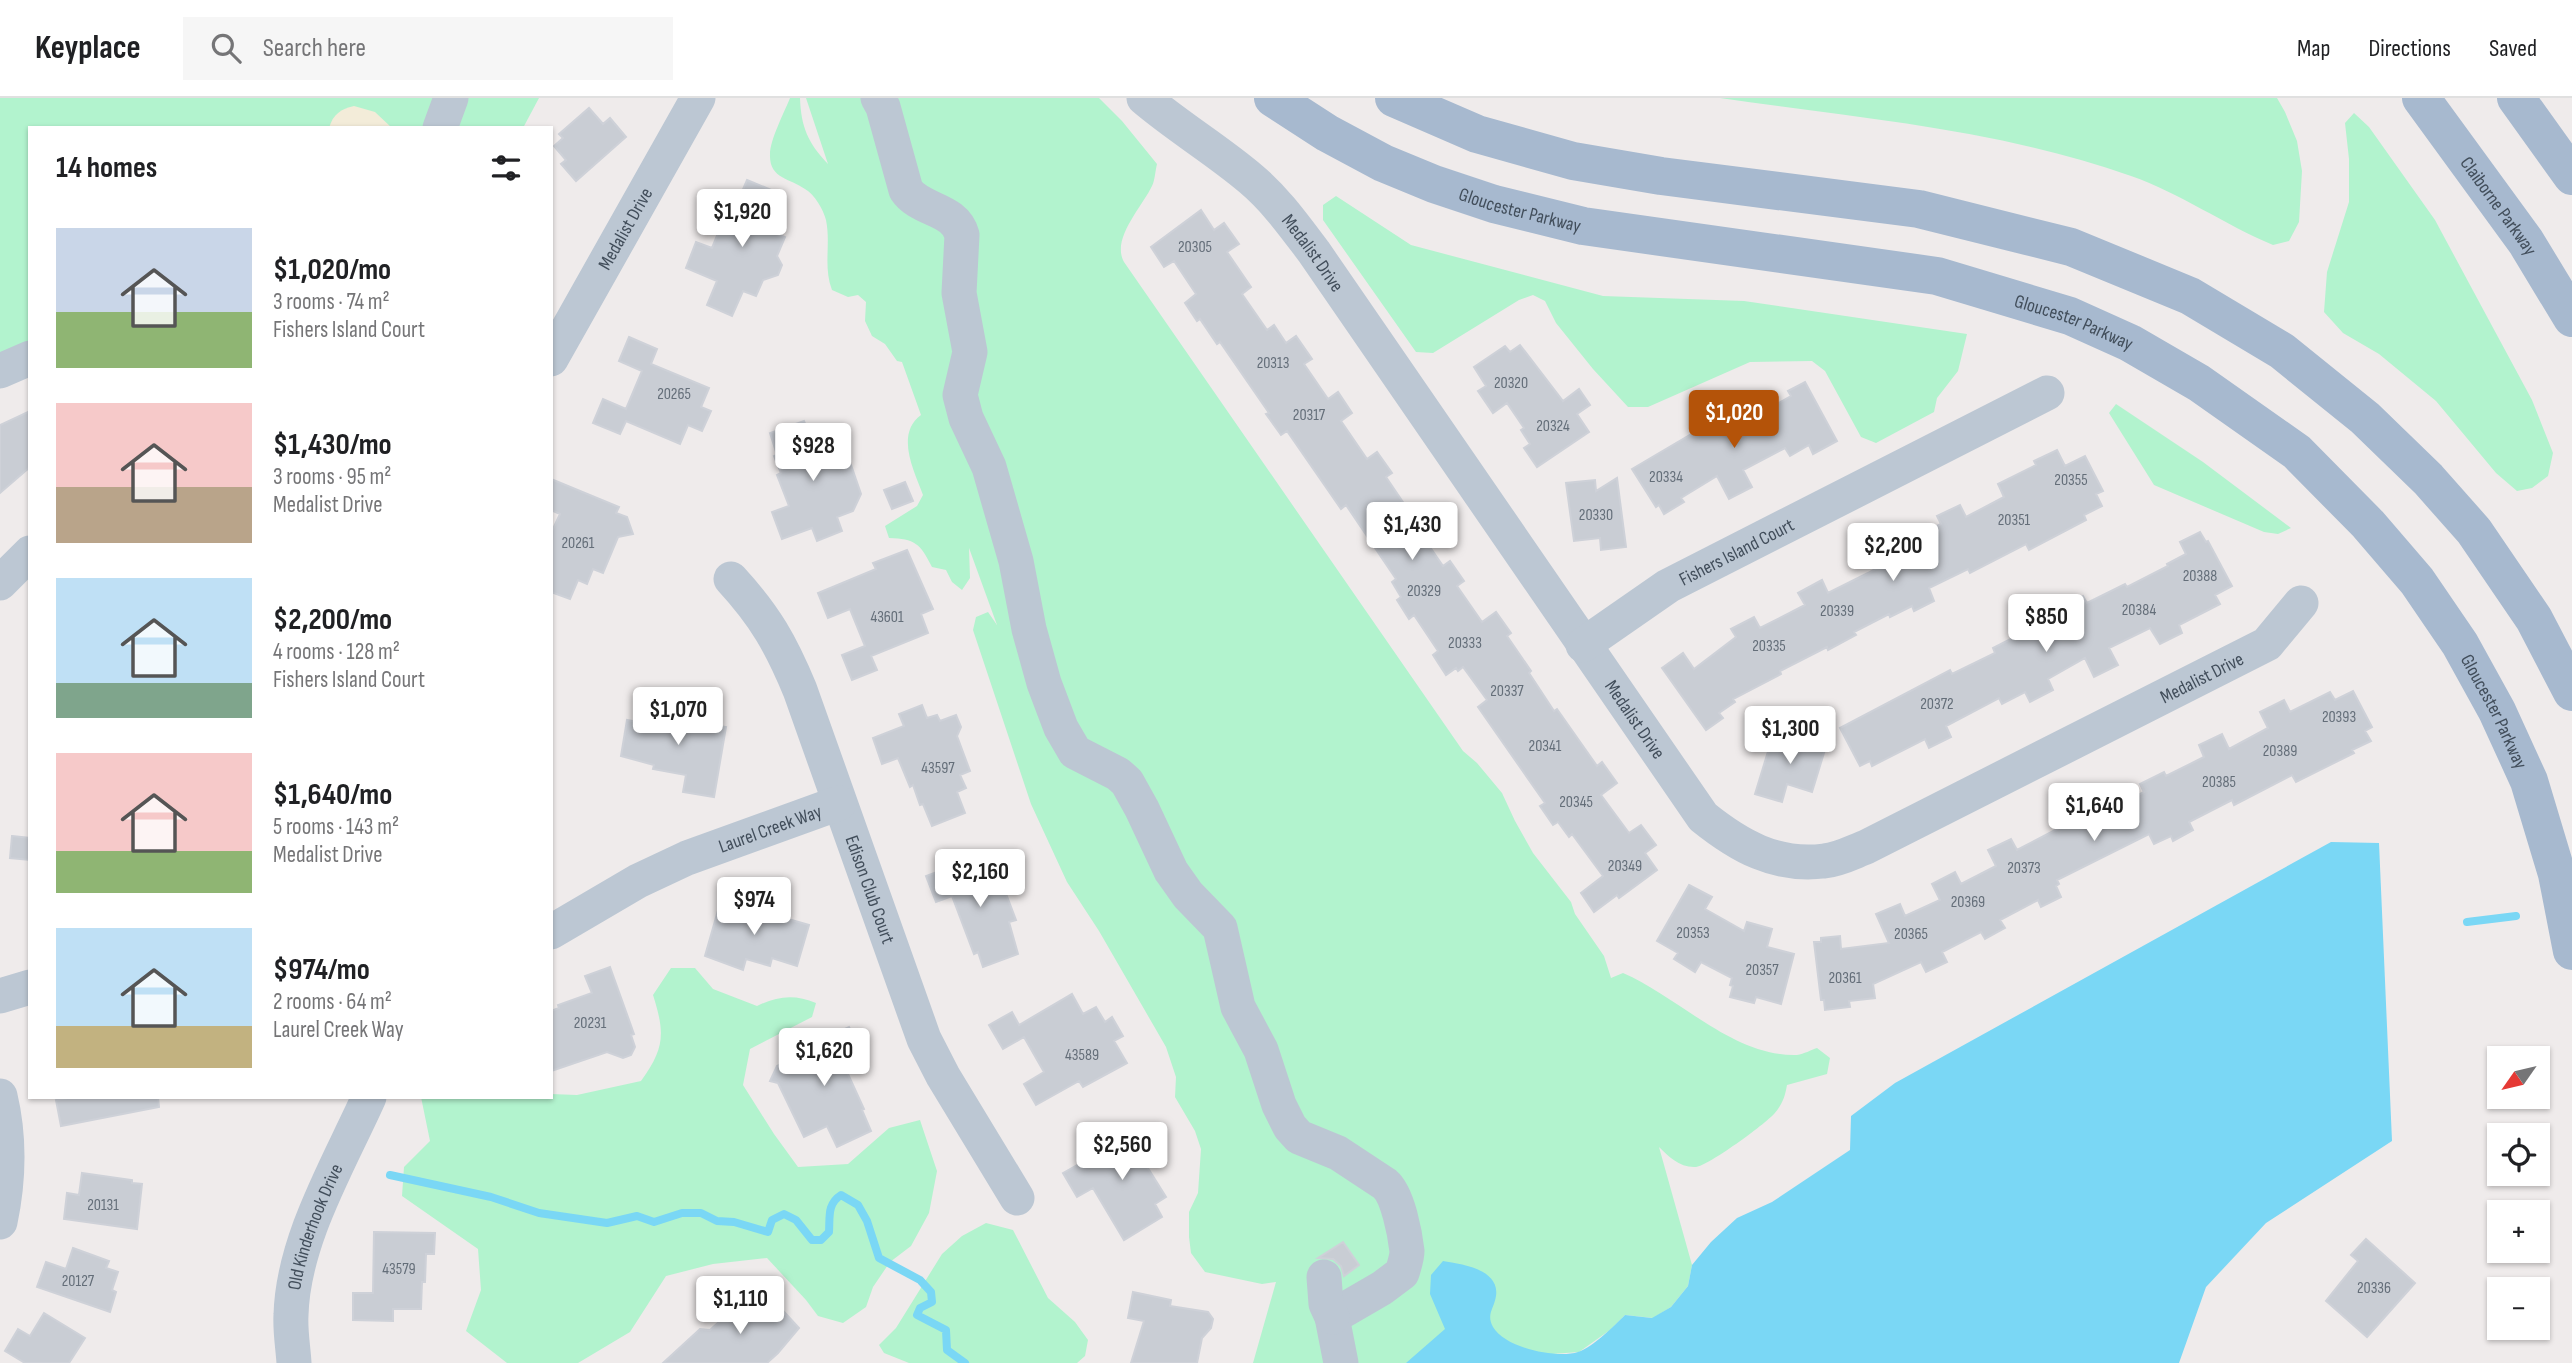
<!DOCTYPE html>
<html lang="en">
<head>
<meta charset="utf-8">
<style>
  :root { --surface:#fff; --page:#f6f6f6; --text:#202124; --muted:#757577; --line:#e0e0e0; --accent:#b45309 }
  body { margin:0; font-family:"Sofia Sans Condensed",sans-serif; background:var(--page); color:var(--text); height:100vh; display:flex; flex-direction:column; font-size:26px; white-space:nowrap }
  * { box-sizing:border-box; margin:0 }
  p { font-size:23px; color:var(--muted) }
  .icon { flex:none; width:38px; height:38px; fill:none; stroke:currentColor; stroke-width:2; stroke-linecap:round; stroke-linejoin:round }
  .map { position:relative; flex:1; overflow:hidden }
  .details { position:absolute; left:28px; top:28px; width:525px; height:973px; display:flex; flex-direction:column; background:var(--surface); border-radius:0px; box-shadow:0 2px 5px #0004 }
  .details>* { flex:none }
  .needle { width:46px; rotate:236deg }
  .fabs { position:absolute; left:2487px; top:948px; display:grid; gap:14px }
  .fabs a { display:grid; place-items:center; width:63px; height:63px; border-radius:0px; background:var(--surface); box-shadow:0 2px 5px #0004; font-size:35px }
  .price { position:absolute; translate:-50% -60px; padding:0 16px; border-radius:7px; background:#fff; color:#222; font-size:23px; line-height:46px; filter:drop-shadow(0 2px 4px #0008) }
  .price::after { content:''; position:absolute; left:50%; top:42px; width:21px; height:16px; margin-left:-10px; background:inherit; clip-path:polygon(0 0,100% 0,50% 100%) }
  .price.current { background:var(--accent); color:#fff }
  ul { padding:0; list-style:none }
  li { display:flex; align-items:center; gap:21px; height:175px; padding:0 28px }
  li span { display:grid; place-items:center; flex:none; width:196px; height:140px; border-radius:0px; color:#555 }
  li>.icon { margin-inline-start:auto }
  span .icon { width:84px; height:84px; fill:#fffc; stroke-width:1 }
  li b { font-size:30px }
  h2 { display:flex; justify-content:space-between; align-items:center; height:84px; padding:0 28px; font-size:30px }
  header { display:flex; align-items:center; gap:42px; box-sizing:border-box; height:98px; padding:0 35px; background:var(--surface); border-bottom:2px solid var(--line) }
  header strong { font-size:33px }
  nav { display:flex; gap:38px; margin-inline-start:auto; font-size:24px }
  .search { width:490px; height:63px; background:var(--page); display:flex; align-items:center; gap:18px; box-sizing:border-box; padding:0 24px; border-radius:0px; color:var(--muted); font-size:26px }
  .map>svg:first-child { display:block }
  .green { fill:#b2f3ce }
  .sand { fill:#f3ecd9 }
  .water { fill:#7ad7f5 }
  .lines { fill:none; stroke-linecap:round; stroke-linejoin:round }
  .stream { stroke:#7ad7f5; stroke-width:8 }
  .building { fill:#c9cdd4; stroke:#ced1d8; stroke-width:2 }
  .minor { stroke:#bcc7d3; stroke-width:35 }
  .major { stroke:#a7b9cf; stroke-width:38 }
  .labels { text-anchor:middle; stroke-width:6; stroke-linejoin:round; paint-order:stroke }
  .number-label { font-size:16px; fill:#646e79 }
  .street-label { font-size:19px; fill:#424e5b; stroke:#fff }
</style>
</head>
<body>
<header>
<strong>Keyplace</strong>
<div class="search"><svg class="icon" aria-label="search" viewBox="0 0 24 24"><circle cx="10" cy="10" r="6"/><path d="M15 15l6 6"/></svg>Search here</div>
<nav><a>Map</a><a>Directions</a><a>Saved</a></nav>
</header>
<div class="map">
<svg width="2572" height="1265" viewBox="0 0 2572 1265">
  <rect width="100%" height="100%" fill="#efebeb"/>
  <!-- green -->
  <path class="green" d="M0,0H539L523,30H30V270L0,283Z
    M790,0H800C801,29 808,45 828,66L806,0H1099L1122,23L1157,66C1155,74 1155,82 1152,88C1142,109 1111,141 1124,164L1463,653L1477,665L1502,695L1515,723L1533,755L1571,804L1575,816L1604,858L1611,880L1623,875C1679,899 1733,959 1797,957C1804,956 1811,952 1817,950L1830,960L1827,976L1787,987C1785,999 1782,1007 1774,1016C1765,1026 1708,1068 1696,1069C1680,1070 1668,1058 1659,1049L1692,1167L1688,1188L1671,1209L1653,1220L1625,1217L1610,1232L1579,1254L1552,1256L1546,1265H1253L1276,1184L1262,1186L1205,1174L1191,1155L1189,1139V1114L1198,1095L1201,1051L1195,1033L1175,999L1176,979L1166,949L1099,833L1067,784L1031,706L973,532L976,519L988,514L997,527L969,450L970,480L962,492L952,484L946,472L932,469C920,445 915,441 889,440L885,428L917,408L923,397C914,373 895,336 921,317L902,264L897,263L885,246L872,238L865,223L866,204L858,197L848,199L832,192C823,169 831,146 826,122C823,111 815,97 805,91C790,80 769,81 770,56C770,42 784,15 790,0Z
    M1720,0H2277L2285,14L2297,43L2302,73L2299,124L2289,143L2273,147C2225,127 2180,95 2131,78C1999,31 1857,20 1720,0Z
    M2354,15L2369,29L2435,122L2498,239L2532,302L2553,355L2548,378L2532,390L2517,393L2496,375L2436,303L2379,256L2343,235L2324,214L2327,174L2349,104V61L2345,25Z
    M1336,98L1411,147L1603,198L1744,203L1967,236L1958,273L1937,300L1934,314L1876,345L1861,339L1825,273L1812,263L1750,264L1648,309H1628L1593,271L1556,225L1545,203L1533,197L1519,202L1433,255L1416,254L1323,122V107Z
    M2116,306L2203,364L2291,430L2278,436L2264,434L2154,387L2109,315Z
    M671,870H695L713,891L757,908C777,898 795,896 816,905L812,919L750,951L743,987L774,1036L798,1069L848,1066L889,1030L920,1022L937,1073L929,1115L911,1148L890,1164L873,1189L866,1209L843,1225L818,1218L806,1202L767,1160L713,1166L666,1178L630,1234L578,1265H507L466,1233L481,1192L478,1151L402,1098L404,1069L430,1043L421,999H551V996L577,997L641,983C665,950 665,935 653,897Z
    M986,1125L1013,1132L1048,1200L1075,1224L1088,1242L1085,1258L1077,1265H909L884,1255L879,1247L896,1230L942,1156L962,1138Z"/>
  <!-- sand -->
  <path class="sand" d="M354,8L375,14L392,30H329C333,16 341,11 354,8Z"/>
  <!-- water -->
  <path class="water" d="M2331,744L2379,745L2392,1043L2266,1125L2206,1189L2179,1265H1406L1445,1231L1430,1196L1431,1177L1443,1163C1461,1166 1500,1171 1496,1198C1494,1211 1486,1216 1493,1229C1505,1250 1557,1261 1578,1254C1593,1249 1614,1228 1625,1217L1652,1220L1671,1209L1688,1188L1692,1167L1711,1144L1737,1120L1772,1104L1850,1052L1851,1018L1895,985Z"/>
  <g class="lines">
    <!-- stream -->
    <path class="stream" d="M2467,824L2516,818
      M390,1077L491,1099L539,1115L607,1125L637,1118L654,1124L682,1115H701L717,1123L734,1124L768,1134L772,1122L784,1116L796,1122L812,1142H821L829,1134C830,1119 827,1106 841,1097L858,1107L867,1123L879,1160L920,1182L931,1194L932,1204L920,1210L917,1217L946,1232L947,1252L965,1265"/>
  </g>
  <!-- building -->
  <path class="building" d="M589,10L603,26L610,20L626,39L576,83L561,66L566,62L554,48L563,40L559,36Z
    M747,82L781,96L772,117L780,121L774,135L785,139L777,158L782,167L778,177L763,182L756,198L743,193L732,218L707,207L717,183L686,170L696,144L712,150L725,118L727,119L734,102L738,103Z
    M1201,112L1214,132L1224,125L1239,146L1227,154L1251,189L1242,196L1267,232L1274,227L1286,245L1296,238L1312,261L1304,266L1328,301L1338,294L1352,315L1341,323L1367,361L1377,354L1392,375L1386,379L1411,416L1414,414L1427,433L1421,436L1443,468L1450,463L1464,483L1457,488L1482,524L1496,514L1511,535L1507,538L1531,573L1529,575L1554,613L1557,611L1597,668L1602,664L1617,685L1601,697L1629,735L1641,727L1656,747L1645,755L1657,772L1619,800L1617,797L1594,814L1581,795L1603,778L1572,736L1569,739L1558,724L1553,727L1540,708L1545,705L1478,609L1487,602L1463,569L1458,573L1456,570L1446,577L1433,557L1438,553L1414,517L1409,521L1397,502L1401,499L1392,484L1396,481L1346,407L1341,411L1287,333L1281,337L1266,316L1269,315L1220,244L1217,246L1200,221L1197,223L1185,205L1196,196L1174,163L1164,169L1151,149Z
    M629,239L657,251L651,266L709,290L701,309L711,313L702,333L688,327L680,346L626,323L620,336L593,325L603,301L626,311L642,273L619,263Z
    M1520,247L1563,303L1579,291L1590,307L1577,316L1589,334L1537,369L1524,350L1530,346L1521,332L1524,330L1507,305L1493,315L1478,293L1486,288L1474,269L1505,248L1510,254Z
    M1805,284L1837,343L1813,356L1809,347L1790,358L1785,350L1743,372L1752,389L1729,401L1717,378L1681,400L1684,404L1664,416L1659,407L1656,409L1632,371L1712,324L1714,328L1732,319L1737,329L1791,298L1788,293Z
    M30,313V369L0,395V327Z
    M804,323L812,343L835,335L848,368L851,367L861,396L853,413L837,419L842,433L817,443L812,430L782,441L772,414L789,408L777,377L781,375L774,358L777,357L770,335Z
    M2057,352L2065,368L2085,358L2103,393L2096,396L2102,408L2084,417L2086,422L2029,452L2026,446L1970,475L1968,471L1929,490L1934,503L1914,513L1912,508L1890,519L1889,516L1854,534L1856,537L1828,552L1827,549L1780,573L1781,576L1733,601L1735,604L1719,615L1723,620L1706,632L1662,570L1683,555L1694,571L1736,539L1731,531L1754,519L1760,530L1805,507L1798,495L1822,482L1828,495L1868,475L1887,464L1882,454L1941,426L1937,418L1960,407L1966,419L2004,399L1998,386L2036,367L2034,363Z
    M1617,380L1626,449L1601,452L1600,440L1574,443L1566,385L1595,382L1596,393Z
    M551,381L619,409L616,415L627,419L633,436L618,439L603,475L593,471L587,486L578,482L570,501L551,494V435L560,416L551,412Z
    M905,384L913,403L892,411L884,392Z
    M2200,434L2206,444L2208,443L2232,488L2215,497L2220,506L2179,527L2182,535L2160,546L2150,530L2109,550L2118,567L2094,579L2085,560L2048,581L2053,592L2030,604L2025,594L2002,606L1999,600L1946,628L1951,639L1929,650L1925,641L1872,668L1870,663L1860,668L1840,630L1950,572L1952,576L1995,555L1993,550L2068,512L2066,507L2083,498L2087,505L2125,486L2127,489L2168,468L2167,466L2186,456L2180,444Z
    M907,452L933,511L921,516L928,535L871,558L877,572L852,582L842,557L865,548L850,511L828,520L818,495L876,471L873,465Z
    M2353,593L2372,629L2365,633L2371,643L2352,652L2354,655L2296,684L2292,677L2234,707L2232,702L2189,724L2193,732L2173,743L2171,738L2154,746L2149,736L2057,782L2059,786L2056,788L2061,799L2041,809L2038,802L2000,822L2005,830L1985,841L1981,834L1946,852L1942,854L1947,864L1926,874L1921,864L1873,886L1875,900L1849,903L1850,909L1825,912L1824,902H1821L1814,844H1821V840L1840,838L1841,851L1889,845L1876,816L1900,806L1905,818L1940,802L1932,786L1955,774L1961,786L1996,768L1988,752L2011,741L2017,752L2061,729L2059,725L2072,719L2070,714L2100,699L2107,713L2144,694L2140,686L2164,674L2166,678L2204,659L2199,647L2222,636L2229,651L2268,630L2260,614L2284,602L2290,614L2330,594L2335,602Z
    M663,602L687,607L685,622L726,629L714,699L683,694L686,677L653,671L654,667L621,658L627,622L643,625L645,616L660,619Z
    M922,607L927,620L937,617L940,623L956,617L961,629L957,638L970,673L960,677L966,690L957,694L965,715L932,728L923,706L920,707L913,687L910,689L898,660L882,666L873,640L904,628L899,616Z
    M1774,634L1800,642L1802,637L1827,645L1812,694L1787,686L1782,704L1755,696Z
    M12,738L30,740V762L10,760Z
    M961,765L966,778L991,769L993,773L1003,770L1011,791L1005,793L1016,822L1009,824L1018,856L983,869L978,854L974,856L952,798L936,804L926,778Z
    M1689,787L1712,799L1705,811L1744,833L1747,824L1772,831L1767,849L1794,856L1781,906L1756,899L1754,905L1730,899L1733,888L1730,887L1732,880L1701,864L1695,874L1674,861L1678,855L1657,843Z
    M721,802L809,827L797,868L772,860L770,868L746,861L743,872L705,858Z
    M610,869L634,936L631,937L635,949L631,957L623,960L607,954L551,973V913L559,910L558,907L592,895L585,878Z
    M1072,896L1083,916L1096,909L1105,924L1112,919L1123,938L1114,943L1127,965L1083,989L1079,983L1036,1007L1024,986L1044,974L1024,939L1003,951L989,927L1012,914L1019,927Z
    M849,929L861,954L842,963L864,1011L862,1012L871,1033L837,1049L827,1028L804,1039L778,985L770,983L777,968L788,963L786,957Z
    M73,999H158L159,1009L61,1028L56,1002Z
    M1148,1027L1160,1047L1141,1059L1166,1099L1155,1106L1162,1119L1124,1142L1093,1090L1077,1099L1063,1075Z
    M82,1075L132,1082V1085L142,1086L137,1131L64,1121L67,1095L79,1097Z
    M374,1134L435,1135L434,1156H426L425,1184H422L421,1211H393V1223L353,1222V1195H373Z
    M2366,1141L2415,1185L2367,1239L2326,1203L2358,1163L2351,1157Z
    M1343,1144L1359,1167L1344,1178L1341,1168L1333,1161L1318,1160Z
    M73,1150L109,1163L106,1170L118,1174L112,1192L116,1194L110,1214L37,1189L46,1164L66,1171Z
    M744,1190L764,1212L774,1203L799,1230L778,1255L767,1265H663L700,1231L710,1232L731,1213L733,1199Z
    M1133,1194L1171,1202L1170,1208L1208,1214L1213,1221L1211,1230L1202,1240L1197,1265H1131L1144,1223L1128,1220Z
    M44,1215L85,1240L69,1265H25L5,1253L18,1231L30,1238Z"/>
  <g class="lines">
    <!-- minor -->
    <g class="minor">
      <path d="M878,0L883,9L906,92C920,113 955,110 962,137L959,195L970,254L960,297L966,320L989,369L1016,463L1029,531L1044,585L1061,630L1075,654L1118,676L1127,684L1142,711L1171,773L1188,797L1220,830L1238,909L1261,952L1279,1007L1290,1029L1299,1039L1338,1055L1385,1086C1398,1097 1405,1136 1407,1153C1407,1160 1404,1168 1402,1175L1382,1190L1332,1219L1341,1265"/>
      <path id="s1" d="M1144,0C1178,29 1217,52 1251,81C1276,102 1295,129 1314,154L1703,719C1739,748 1776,769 1824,763C1838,762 1853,754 1866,749L2267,546L2301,505"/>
      <path d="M440,30L451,0"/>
      <path id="s2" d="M551,261L698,0"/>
      <path d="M0,273L30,260"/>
      <path id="s3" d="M731,481C765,518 781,546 800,592L924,941L943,978L1017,1100"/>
      <path d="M0,485L30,455"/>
      <path id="s4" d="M1583,547L1668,488L2047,295"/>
      <path id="s5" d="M551,834L638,783L687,760L839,705"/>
      <path d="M0,898L30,889"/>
      <path d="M0,998C10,1040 9,1081 0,1124"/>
      <path d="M1324,1179L1326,1206L1332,1219"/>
      <path id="s6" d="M294,1265C293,1249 290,1232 291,1217C293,1142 339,1066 369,999"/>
    </g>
    <!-- major -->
    <g class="major">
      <path id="s7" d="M1273,0L1327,35L1383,65L1434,86L1494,106L1583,128L1937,178L2070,218L2130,245L2199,285L2297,354L2368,426L2417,483L2460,546L2497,613L2529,683L2557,776L2572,853"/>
      <path d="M1394,0L1477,36L1573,63L1661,78L1919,111L2071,149L2190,198L2282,253L2365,320L2428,381L2474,433L2534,521L2572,594"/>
      <path id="s8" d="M2421,0L2526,144L2572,220"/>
      <path d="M2516,0L2572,78"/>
    </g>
  </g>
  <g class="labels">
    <!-- number labels -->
    <g class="number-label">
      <text x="1195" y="154">20305</text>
      <text x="1273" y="270">20313</text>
      <text x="1511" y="290">20320</text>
      <text x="674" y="301">20265</text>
      <text x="1309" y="322">20317</text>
      <text x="1553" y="333">20324</text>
      <text x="1666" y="384">20334</text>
      <text x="2071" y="387">20355</text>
      <text x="1596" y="422">20330</text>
      <text x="2014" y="427">20351</text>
      <text x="578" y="450">20261</text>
      <text x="2200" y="483">20388</text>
      <text x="1424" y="498">20329</text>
      <text x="2139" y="517">20384</text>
      <text x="1837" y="518">20339</text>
      <text x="887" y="524">43601</text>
      <text x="1465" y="550">20333</text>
      <text x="1769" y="553">20335</text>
      <text x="1507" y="598">20337</text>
      <text x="1937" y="611">20372</text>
      <text x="2339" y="624">20393</text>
      <text x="1545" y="653">20341</text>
      <text x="2280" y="658">20389</text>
      <text x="938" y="675">43597</text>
      <text x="2219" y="689">20385</text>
      <text x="1576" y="709">20345</text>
      <text x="1625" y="773">20349</text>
      <text x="2024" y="775">20373</text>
      <text x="1968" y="809">20369</text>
      <text x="1693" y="840">20353</text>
      <text x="1911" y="841">20365</text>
      <text x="1762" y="877">20357</text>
      <text x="1845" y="885">20361</text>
      <text x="590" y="930">20231</text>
      <text x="1082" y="962">43589</text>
      <text x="103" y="1112">20131</text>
      <text x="399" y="1176">43579</text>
      <text x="78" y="1188">20127</text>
      <text x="2374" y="1195">20336</text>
    </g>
    <!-- street labels -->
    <g class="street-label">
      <text dy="7" stroke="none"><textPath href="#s8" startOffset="133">Claiborne Parkway</textPath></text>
      <text dy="7" stroke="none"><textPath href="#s7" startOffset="273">Gloucester Parkway</textPath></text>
      <text dy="7" stroke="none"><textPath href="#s2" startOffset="150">Medalist Drive</textPath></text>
      <text dy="7" stroke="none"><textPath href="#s1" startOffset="231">Medalist Drive</textPath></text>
      <text dy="7" stroke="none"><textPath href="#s7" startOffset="840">Gloucester Parkway</textPath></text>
      <text dy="7" stroke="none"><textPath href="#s4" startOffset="180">Fishers Island Court</textPath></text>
      <text dy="7" stroke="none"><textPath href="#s1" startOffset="1470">Medalist Drive</textPath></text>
      <text dy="7" stroke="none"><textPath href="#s7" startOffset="1428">Gloucester Parkway</textPath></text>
      <text dy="7" stroke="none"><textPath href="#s1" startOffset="798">Medalist Drive</textPath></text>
      <text dy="7" stroke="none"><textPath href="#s5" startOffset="243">Laurel Creek Way</textPath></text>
      <text dy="7" stroke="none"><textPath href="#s3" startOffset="343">Edison Club Court</textPath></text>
      <text dy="7" stroke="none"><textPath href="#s6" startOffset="140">Old Kinderhook Drive</textPath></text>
    </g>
  </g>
</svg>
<div class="fabs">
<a><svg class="needle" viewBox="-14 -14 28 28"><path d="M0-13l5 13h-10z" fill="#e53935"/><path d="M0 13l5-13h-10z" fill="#757577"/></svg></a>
<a><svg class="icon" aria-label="locate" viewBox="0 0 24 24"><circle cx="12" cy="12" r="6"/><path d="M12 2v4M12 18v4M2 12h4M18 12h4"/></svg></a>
<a>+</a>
<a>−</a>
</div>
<b class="price" style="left:742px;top:151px">$1,920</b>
<b class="price current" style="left:1734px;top:352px">$1,020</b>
<b class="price" style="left:813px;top:385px">$928</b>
<b class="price" style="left:1412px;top:464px">$1,430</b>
<b class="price" style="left:1893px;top:485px">$2,200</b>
<b class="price" style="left:2046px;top:556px">$850</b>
<b class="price" style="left:678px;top:649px">$1,070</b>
<b class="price" style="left:1790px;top:668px">$1,300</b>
<b class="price" style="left:2094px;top:745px">$1,640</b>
<b class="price" style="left:980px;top:811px">$2,160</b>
<b class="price" style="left:754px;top:839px">$974</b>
<b class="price" style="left:824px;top:990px">$1,620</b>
<b class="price" style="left:1122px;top:1084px">$2,560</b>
<b class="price" style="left:740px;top:1238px">$1,110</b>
<section class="details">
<h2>14 homes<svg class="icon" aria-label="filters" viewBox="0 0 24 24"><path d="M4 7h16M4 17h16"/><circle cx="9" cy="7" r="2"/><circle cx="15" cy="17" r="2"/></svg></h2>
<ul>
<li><span style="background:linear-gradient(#c9d6e8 60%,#8fb573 0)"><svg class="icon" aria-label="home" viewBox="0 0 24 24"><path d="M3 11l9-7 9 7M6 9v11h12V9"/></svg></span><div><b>$1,020/mo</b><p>3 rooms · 74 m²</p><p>Fishers Island Court</p></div></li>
<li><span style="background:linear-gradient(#f6c9c9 60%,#b9a48a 0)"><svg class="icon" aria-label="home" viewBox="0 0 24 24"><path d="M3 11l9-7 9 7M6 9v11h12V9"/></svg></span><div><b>$1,430/mo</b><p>3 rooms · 95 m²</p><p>Medalist Drive</p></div></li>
<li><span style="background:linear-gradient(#bfe0f5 75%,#7fa58c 0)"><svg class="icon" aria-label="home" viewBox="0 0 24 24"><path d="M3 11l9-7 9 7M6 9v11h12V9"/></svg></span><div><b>$2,200/mo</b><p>4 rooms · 128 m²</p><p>Fishers Island Court</p></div></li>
<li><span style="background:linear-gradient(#f6c9c9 70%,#8fb573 0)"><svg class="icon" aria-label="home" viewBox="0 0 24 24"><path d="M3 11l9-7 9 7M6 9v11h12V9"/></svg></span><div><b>$1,640/mo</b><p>5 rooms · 143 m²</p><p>Medalist Drive</p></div></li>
<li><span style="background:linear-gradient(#bfe0f5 70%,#c2b280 0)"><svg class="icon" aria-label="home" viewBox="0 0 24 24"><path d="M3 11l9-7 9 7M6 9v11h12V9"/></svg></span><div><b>$974/mo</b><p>2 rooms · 64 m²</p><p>Laurel Creek Way</p></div></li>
</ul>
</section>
</div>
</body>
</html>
